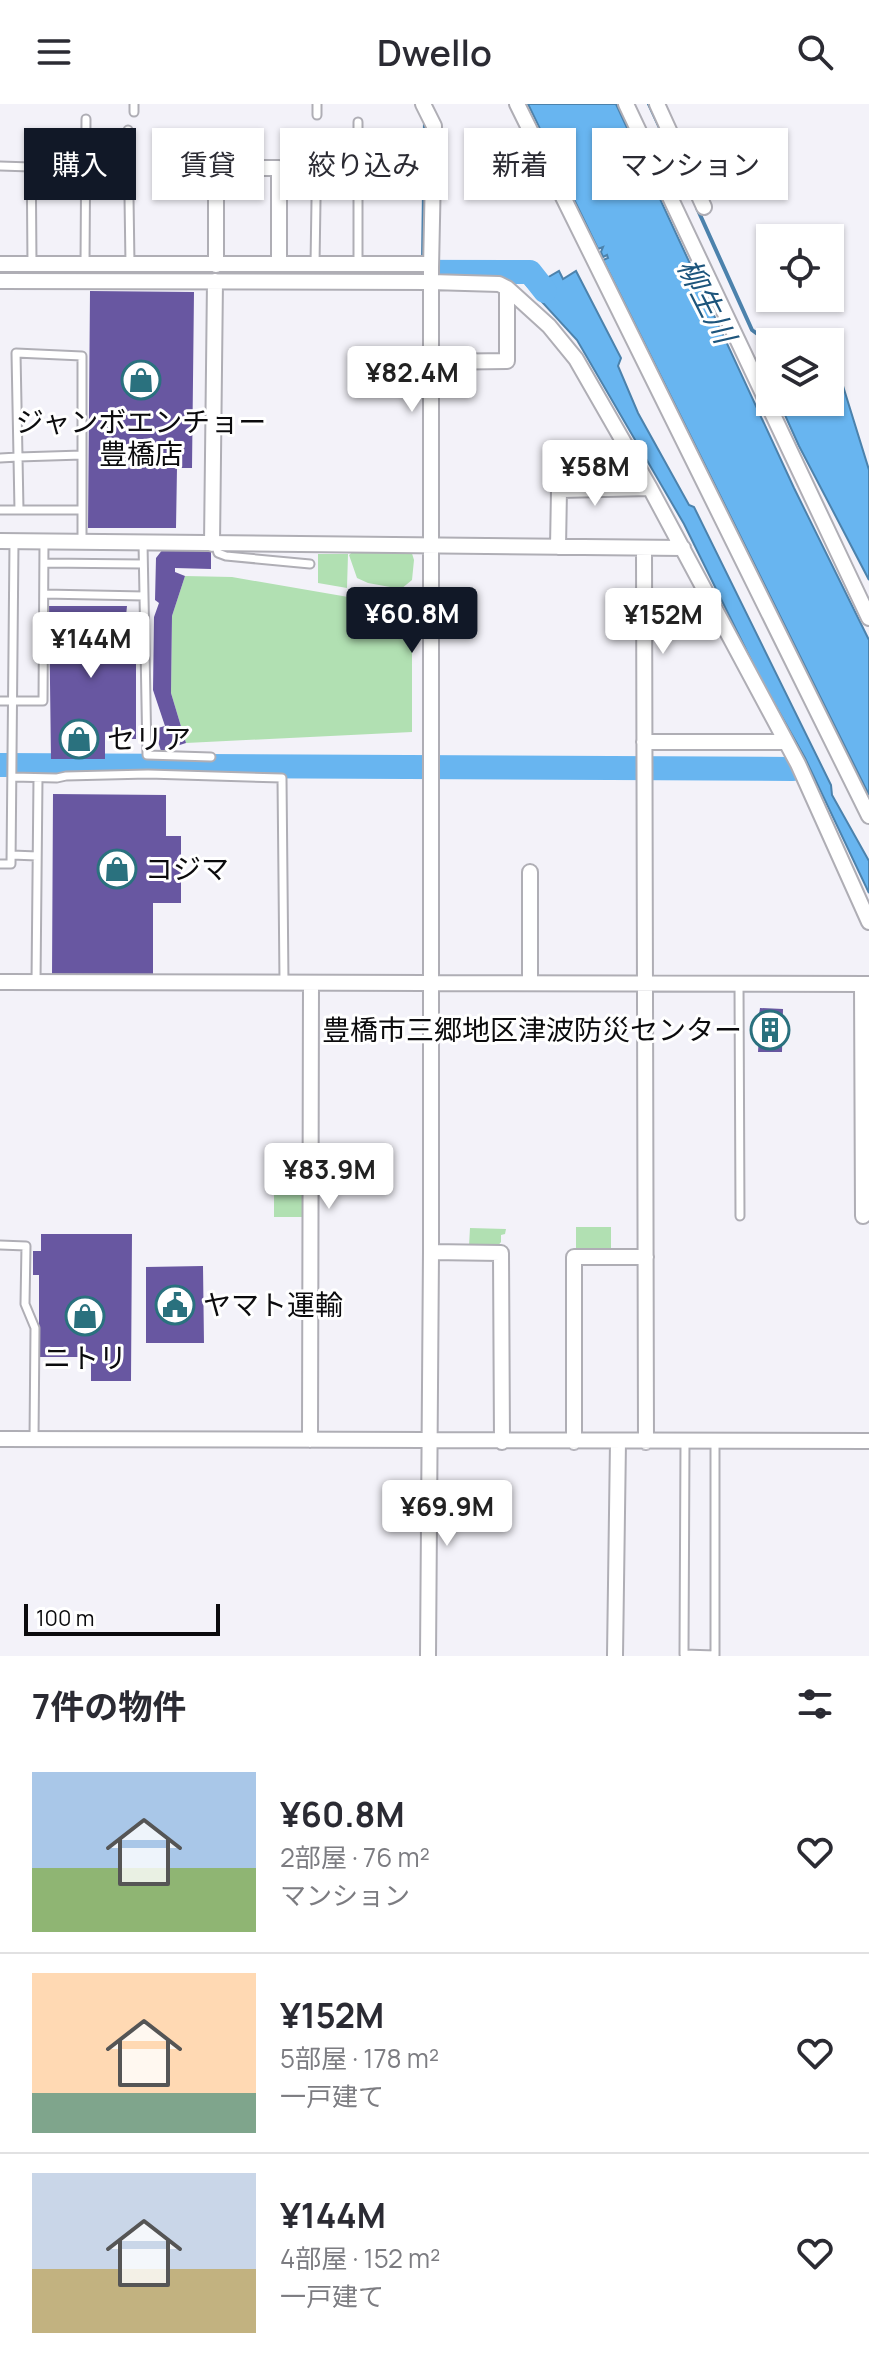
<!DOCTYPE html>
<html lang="ja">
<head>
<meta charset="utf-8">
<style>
  :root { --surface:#fff; --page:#f7f7f7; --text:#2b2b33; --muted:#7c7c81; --line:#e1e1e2; --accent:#111827 }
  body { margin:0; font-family:Manrope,"Noto Sans JP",sans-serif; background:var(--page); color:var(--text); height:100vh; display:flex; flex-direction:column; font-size:30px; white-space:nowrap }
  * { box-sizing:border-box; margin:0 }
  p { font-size:26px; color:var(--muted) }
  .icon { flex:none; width:44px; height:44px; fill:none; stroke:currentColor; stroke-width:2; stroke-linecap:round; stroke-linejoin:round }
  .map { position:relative; height:1552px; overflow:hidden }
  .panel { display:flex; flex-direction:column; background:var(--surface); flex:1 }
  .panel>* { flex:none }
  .guide { position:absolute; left:24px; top:24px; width:822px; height:72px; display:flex; gap:16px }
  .buttons { position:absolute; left:756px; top:120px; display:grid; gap:16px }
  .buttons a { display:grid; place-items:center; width:88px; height:88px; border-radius:0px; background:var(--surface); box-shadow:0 2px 6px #0004; font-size:40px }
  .scale { position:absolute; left:24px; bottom:20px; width:196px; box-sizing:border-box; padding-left:8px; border:4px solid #0b0b0d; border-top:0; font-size:22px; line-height:28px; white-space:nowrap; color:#0b0b0d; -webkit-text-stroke:6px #fff; paint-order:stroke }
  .price { position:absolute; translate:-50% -68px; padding:0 18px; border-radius:8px; background:#fff; color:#222; font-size:26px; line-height:52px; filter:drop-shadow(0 2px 4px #0008) }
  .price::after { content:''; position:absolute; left:50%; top:48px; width:24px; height:18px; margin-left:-12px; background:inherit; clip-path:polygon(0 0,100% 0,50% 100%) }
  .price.on { background:var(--accent); color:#fff }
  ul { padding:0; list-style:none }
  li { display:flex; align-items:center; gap:24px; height:200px; padding:0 32px }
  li+li { border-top:2px solid var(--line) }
  li span { display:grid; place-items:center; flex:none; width:224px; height:160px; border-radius:0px; color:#555 }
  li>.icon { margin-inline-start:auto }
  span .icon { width:96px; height:96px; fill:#fffc; stroke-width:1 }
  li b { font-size:34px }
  h2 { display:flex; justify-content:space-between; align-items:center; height:96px; padding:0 32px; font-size:34px }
  .tag { padding:0 28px; border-radius:0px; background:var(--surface); box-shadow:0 2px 6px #0004; font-size:28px; line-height:72px }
  .tag.on { background:var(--accent); color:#fff }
  header { display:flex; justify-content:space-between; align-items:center; height:104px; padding:0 32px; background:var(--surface); font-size:36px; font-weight:600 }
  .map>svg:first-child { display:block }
  .green { fill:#b1e0b2 }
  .water { fill:#68b5f0; stroke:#4c82ac; stroke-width:2 }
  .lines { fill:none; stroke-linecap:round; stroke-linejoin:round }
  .stream { stroke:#4c82ac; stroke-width:4 }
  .river { stroke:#68b5f0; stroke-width:24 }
  .building { fill:#6857a1 }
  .lane-casing { stroke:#afaeb5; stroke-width:11 }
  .street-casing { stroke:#afaeb5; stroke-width:18 }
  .lane { stroke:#fff; stroke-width:7 }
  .street { stroke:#fff; stroke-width:14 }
  .labels { text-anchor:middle; stroke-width:6; stroke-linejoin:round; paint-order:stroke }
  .poi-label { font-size:28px; fill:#0b0b0d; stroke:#fff; text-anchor:start }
  .water-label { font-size:30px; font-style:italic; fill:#1d557c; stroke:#fff }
</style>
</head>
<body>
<header><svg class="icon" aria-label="menu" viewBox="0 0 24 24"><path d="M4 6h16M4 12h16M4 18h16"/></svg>Dwello<svg class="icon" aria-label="search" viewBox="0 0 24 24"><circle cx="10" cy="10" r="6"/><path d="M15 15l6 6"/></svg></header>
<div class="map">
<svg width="869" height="1552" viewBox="0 0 869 1552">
  <rect width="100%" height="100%" fill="#f3f2f9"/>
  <!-- green -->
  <path class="green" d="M356,445L411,446L414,456L412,476L401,485L368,479L357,474L349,451Z
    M318,450H348L347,484L318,479Z
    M185,472L232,473L412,504V628L186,639L171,589L172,512Z
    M274,1089H304V1113H274Z
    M576,1123H611V1148H580L576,1144Z
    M470,1124L506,1125L505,1130L501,1131V1138L497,1143L469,1142Z"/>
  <!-- water -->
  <path class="water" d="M528,0H616L794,384L869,536V691L603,156L608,154L607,151L603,153L601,148L603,143L598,145Z
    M536,163L545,175L559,167L563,175L576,167L621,254L618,262L638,309L689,401L694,403L831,681L832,691L869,757V789L805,654L760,574L684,420L577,236L520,174L521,165Z
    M821,229L828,233L829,238H770V271L765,245L766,230Z
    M830,240L869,366V476L799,342L779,298H830Z"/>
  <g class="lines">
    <!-- stream -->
    <path class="stream" d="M649,0L685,78
      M697,104L752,226L770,239
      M423,156L425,17"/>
    <!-- river -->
    <path class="river" d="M0,167L530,168L545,187
      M0,661L793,665"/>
  </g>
  <!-- building -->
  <path class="building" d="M90,187L194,188L192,364H177L176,424H88Z
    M163,445H211V465L175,464V468L185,472L172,512L171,589L186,639L161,647L154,625L165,622L153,586L154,513L159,499L155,496L156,454Z
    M49,502H127L126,512H114V521H136V635H122V627L105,628V655H51Z
    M53,690L166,691V732H181V799H153V870L52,871Z
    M760,904L783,905L782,948H758L759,932H756Z
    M41,1130H132L131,1277H91V1253H39V1171H33V1147H41Z
    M203,1162L204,1239H146V1163Z"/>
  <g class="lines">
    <!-- lane casing -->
    <g class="lane-casing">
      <path id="lane" d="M134,8V0
        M317,11V0
        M358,18V160
        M128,26L130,160
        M31,32L32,160
        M0,62L31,63
        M85,160L86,15
        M315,160L317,34
        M0,354L18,353L16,249L82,252V439
        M0,406H82
        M19,406L18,353L82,351
        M143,439L147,651L211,653
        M215,440L218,449L226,452L310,460
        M44,459L143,460
        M44,490L144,492
        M0,597H43L44,438
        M12,673L57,674L66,672L148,670L282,674L284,878
        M12,751L37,752
        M0,760H11L14,438
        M36,878L38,674
        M739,879L740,1112
        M0,1141L26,1142L25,1200L35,1224L34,1335
        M685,1338L684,1550L715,1551V1338"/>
    </g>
    <!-- street casing -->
    <g class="street-casing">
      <path id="street" d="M423,0L434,22L431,164V1148L428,1552
        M517,0L869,712
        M626,0L869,514
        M657,0L704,103
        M0,160H431
        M216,161V64H279V160
        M0,177L431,178L499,180L507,184L549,222L576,255L650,384L798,660L869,818
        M431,258L507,257V184
        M0,437L683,444
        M212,440L215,177
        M558,443L559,386L650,384
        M644,444L646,1338
        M644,638H786
        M0,878L869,880
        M530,879V768
        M862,880L863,1112
        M431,1148L501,1149L502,1338
        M0,1335L869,1337
        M310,1336L311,879
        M574,1338V1153H646
        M615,1552L618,1338"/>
    </g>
    <!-- lane -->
    <use href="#lane" class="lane"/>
    <!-- street -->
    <use href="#street" class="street"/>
  </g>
  <!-- icons -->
  <defs>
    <g id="shop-ring" transform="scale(2)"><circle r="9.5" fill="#fff" stroke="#2a717e" stroke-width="1.5"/><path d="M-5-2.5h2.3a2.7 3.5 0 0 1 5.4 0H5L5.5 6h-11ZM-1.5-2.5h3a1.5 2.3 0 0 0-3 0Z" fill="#2a717e"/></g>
    <g id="building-ring" transform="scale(2)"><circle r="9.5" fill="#fff" stroke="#2a717e" stroke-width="1.5"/><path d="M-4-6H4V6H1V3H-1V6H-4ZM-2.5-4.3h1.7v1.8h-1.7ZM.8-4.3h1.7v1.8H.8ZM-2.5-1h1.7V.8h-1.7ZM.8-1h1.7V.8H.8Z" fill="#2a717e"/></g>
    <g id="civic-ring" transform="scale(2)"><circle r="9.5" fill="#fff" stroke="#2a717e" stroke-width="1.5"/><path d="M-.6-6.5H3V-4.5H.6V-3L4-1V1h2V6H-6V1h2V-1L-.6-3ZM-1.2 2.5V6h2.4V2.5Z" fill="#2a717e"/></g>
  </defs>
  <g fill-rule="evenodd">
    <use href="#shop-ring" x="141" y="276"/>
    <use href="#shop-ring" x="79" y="635"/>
    <use href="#shop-ring" x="117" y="765"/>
    <use href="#building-ring" x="770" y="926"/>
    <use href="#civic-ring" x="175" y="1201"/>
    <use href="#shop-ring" x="85" y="1212"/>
  </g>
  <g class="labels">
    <!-- poi labels -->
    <g class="poi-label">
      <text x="141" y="328" text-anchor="middle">ジャンボエンチョー<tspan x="141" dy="32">豊橋店</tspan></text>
      <text x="107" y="645">セリア</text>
      <text x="145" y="775">コジマ</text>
      <text x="742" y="936" text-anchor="end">豊橋市三郷地区津波防災センター</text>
      <text x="203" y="1211">ヤマト運輸</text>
      <text x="85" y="1264" text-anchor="middle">ニトリ</text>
    </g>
    <!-- water labels -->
    <g class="water-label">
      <text transform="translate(706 197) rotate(63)" y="10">柳生川</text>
    </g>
  </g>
</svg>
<div class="buttons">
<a><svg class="icon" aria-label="locate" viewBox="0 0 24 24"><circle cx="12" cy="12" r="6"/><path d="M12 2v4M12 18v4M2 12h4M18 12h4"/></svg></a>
<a><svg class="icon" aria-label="layers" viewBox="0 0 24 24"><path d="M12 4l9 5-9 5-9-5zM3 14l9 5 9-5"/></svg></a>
</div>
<div class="scale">100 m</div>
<b class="price" style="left:412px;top:310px">¥82.4M</b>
<b class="price" style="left:595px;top:404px">¥58M</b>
<b class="price on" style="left:412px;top:551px">¥60.8M</b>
<b class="price" style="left:663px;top:552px">¥152M</b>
<b class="price" style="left:91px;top:576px">¥144M</b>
<b class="price" style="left:329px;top:1107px">¥83.9M</b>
<b class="price" style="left:447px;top:1444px">¥69.9M</b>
<div class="guide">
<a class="tag on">購入</a>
<a class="tag">賃貸</a>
<a class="tag">絞り込み</a>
<a class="tag">新着</a>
<a class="tag">マンション</a>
</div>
</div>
<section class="panel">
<h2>7件の物件<svg class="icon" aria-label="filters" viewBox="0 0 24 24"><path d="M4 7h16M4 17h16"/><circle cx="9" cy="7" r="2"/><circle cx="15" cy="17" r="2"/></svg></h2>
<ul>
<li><span style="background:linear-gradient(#a9c7e8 60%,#8fb573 0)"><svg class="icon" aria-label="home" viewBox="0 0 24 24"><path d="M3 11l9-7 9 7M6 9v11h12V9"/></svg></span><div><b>¥60.8M</b><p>2部屋 · 76 m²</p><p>マンション</p></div><svg class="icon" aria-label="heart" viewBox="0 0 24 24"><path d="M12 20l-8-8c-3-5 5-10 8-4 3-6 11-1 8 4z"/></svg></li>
<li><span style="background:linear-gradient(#ffd9b3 75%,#7fa58c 0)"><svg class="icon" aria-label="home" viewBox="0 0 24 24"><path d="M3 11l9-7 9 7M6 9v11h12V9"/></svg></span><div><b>¥152M</b><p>5部屋 · 178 m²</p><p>一戸建て</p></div><svg class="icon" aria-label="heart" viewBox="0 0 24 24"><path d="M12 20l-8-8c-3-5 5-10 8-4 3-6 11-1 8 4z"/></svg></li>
<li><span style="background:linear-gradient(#c9d6e8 60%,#c2b280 0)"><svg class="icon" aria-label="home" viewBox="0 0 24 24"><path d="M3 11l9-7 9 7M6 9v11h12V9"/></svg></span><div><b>¥144M</b><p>4部屋 · 152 m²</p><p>一戸建て</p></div><svg class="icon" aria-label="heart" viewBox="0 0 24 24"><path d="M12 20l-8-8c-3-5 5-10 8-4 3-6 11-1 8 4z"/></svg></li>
</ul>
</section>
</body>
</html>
